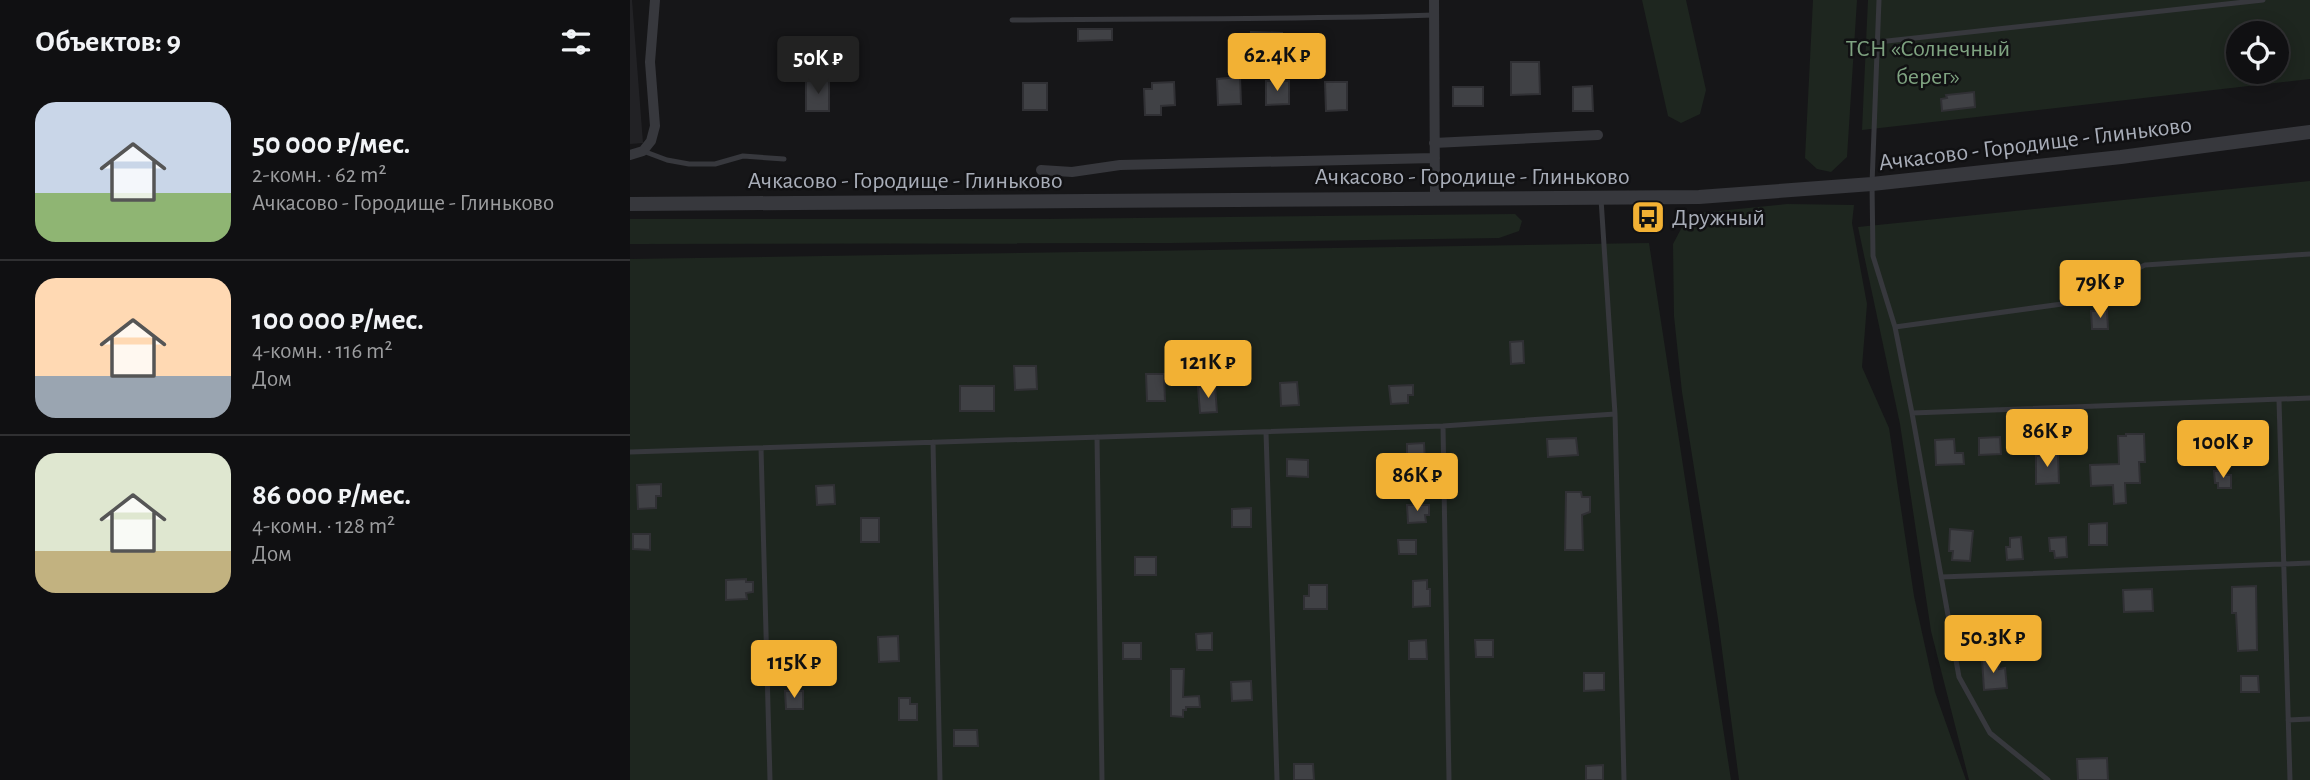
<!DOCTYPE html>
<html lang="ru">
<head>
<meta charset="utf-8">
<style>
  :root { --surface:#101012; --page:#1e1e20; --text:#f1f3f6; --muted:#9c9d9f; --line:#303032; --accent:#f2b134 }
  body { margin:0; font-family:"Alegreya Sans",sans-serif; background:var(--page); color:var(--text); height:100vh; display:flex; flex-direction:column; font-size:26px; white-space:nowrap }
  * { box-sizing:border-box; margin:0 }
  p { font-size:23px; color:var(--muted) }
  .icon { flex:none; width:38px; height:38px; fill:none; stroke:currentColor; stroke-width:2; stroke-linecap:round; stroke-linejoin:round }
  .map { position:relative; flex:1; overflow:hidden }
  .sheet { display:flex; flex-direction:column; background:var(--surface); width:630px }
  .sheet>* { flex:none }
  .tools { position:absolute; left:1596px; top:21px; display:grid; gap:14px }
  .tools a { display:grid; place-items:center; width:63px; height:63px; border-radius:50%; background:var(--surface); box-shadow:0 4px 18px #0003,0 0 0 2px var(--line); font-size:35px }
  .price { position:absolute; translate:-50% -60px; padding:0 16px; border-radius:7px; background:var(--accent); color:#111; font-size:23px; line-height:46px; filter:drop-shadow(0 2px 4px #0008) }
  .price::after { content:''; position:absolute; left:50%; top:42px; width:21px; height:16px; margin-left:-10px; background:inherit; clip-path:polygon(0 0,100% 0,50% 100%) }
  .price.on { background:#222; color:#fff }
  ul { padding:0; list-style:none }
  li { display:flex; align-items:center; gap:21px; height:175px; padding:0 35px }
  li+li { border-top:2px solid var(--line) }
  li span { display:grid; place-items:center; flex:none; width:196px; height:140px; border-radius:21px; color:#555 }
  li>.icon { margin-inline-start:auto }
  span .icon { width:84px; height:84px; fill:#fffc; stroke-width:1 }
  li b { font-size:30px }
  h2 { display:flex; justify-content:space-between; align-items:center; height:84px; padding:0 35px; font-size:30px }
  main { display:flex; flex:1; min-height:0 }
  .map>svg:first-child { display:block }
  .built { fill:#222225 }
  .green { fill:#1e261f; fill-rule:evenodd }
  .building { fill:#404145; stroke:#303034; stroke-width:2 }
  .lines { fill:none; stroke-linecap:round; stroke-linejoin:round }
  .service { stroke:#37383d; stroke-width:5 }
  .minor { stroke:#37383d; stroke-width:10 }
  .tertiary { stroke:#37383d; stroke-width:14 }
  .labels { text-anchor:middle; stroke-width:5; stroke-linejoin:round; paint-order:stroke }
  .park-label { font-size:24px; fill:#7fa381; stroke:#111113 }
  .street-label { font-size:24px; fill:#a8adb8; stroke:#111113 }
  .poi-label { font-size:24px; fill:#a8adb8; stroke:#111113; text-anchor:start }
</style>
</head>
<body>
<main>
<section class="sheet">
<h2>Объектов: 9<svg class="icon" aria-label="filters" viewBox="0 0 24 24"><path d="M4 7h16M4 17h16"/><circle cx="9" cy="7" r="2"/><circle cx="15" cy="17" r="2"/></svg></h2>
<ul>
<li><span style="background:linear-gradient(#c9d6e8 65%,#8fb573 0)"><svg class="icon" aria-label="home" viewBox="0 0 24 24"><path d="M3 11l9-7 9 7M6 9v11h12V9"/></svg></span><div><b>50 000 ₽/мес.</b><p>2-комн. · 62 m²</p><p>Ачкасово - Городище - Глиньково</p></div></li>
<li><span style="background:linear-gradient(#ffd9b3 70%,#9aa5b1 0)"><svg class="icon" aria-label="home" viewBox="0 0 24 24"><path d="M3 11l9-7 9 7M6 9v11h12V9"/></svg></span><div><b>100 000 ₽/мес.</b><p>4-комн. · 116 m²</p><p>Дом</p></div></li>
<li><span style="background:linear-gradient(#dfe7d0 70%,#c2b280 0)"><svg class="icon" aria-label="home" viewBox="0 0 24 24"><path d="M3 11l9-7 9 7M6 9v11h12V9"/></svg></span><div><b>86 000 ₽/мес.</b><p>4-комн. · 128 m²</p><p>Дом</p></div></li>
</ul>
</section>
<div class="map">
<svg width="1680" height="780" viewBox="0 0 1680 780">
  <rect width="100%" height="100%" fill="#161618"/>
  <!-- built -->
  <path class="built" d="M0,0H2L13,143L0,144Z"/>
  <!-- green -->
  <path class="green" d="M1012,0H1056L1076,90L1070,114L1051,123L1038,116Z
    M1183,0H1227L1217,157L1201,172L1187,169L1175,158Z
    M1238,0H1680V79L1232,130ZM1608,33H1647V72H1608Z
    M1680,181V780H1339L1301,631L1270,424L1228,227Z
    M1157,204L1224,205L1222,223L1237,304L1232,367L1259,428L1284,596L1305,692L1336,780H1109L1088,619L1052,392L1044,316L1043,244L1059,214Z
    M885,214L892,221L889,231L869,238L542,243L0,244V219H415Z
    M1019,243L1101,780H0V259Z"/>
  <!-- building -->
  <path class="building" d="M448,29H482V40L448,41Z
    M621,32L652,33V46H621Z
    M881,62H909L910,94L881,95Z
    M610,77L611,104L588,105L587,79Z
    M176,81H199V111H176Z
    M636,81H659V104L636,105Z
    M544,82L545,105L531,106V115H515L514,89H522V83Z
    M695,82H717V110L696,111Z
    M393,83H417V110H393Z
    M962,86L963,111H943V87Z
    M823,87H853V106H823Z
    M1344,92L1345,107L1312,111L1311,99L1317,98L1316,95Z
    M1461,311H1477L1478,329H1462Z
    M893,341L894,363L881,364L880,342Z
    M384,366H406L407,389L385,390Z
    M516,374H534L535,401H517Z
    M667,382L669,405L651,406L650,383Z
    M783,385V395H778V403L761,404L759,386Z
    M330,386H364V411H330Z
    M585,386L587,412L570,413L568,387Z
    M1496,434H1514L1515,462H1509L1510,483H1495L1496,503L1484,504L1483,485L1461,486L1460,465L1489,464L1488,436H1496Z
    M1370,437L1371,454L1349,455V438Z
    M946,438L948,455L918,457L917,439Z
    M1324,439L1325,453H1333L1334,464L1306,465L1305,440Z
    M794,443L795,461H777V444Z
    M1425,451L1428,455L1429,483L1406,484V456L1418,455L1420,452Z
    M657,459L678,460V477L657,476Z
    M1584,471H1596V475H1601V488H1588V483H1585Z
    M31,484V496H26V508L8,509L7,485Z
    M204,485L205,504L187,505L186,486Z
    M936,492H951L952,497H960V512L952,515L953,550H935Z
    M777,505H799V515H795L796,522L778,523Z
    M621,508V527H602V509Z
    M231,518H249V542H231Z
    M1477,523V545H1459V524Z
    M1320,529L1343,531L1340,561L1322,560L1323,551H1319Z
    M3,534H20V550L3,549Z
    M1391,537L1393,559L1377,560L1376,547H1380V538Z
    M1436,537L1437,557L1425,558L1424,551H1420L1419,538Z
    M768,540H786V554H769Z
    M505,557H526V575H505Z
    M116,579V582H123V592L116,593L117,599L96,600V580Z
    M797,580V589H800V606L783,607V581Z
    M679,585H697V609H674V596H679Z
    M1626,586L1627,650L1608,651L1606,613H1602V587Z
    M1522,589L1523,611L1494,612L1493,590Z
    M582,633V650H567L566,634Z
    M268,636L269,661L249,662L248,637Z
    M796,640L797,659H779V641Z
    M845,640H863V657H846Z
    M493,643H511V659H493Z
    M1368,657L1369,669L1375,668L1377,688L1354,690L1352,659Z
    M541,669H554L553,697L569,696L570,707H556V710H553V717L541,716Z
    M954,673H974V690L954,691Z
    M1611,676H1628L1629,692H1611Z
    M621,681L622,700L602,701L601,682Z
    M155,691H173V709H156Z
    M269,698H280V704H287V720H269Z
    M324,730H347L348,746H324Z
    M1477,758L1478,780H1448L1447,759Z
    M664,764H683L684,780H664Z
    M973,765V780H956V766Z"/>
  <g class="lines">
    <!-- service -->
    <path class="service" d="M1249,0L1242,184L1243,256L1265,327L1432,304L1515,265L1680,254
      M382,20C523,18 663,20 804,15
      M1248,42L1633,0
      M13,151L37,160L59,164H85L113,156L154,159
      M1265,327L1282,413L1329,677L1360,733L1418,780
      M1649,400L1660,780
      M1282,413L1680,398
      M985,414L994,780
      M813,426L819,780
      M636,432L647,780
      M467,437L472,780
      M303,442L310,780
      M131,448L140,780
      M0,452L813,426L985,414L971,199
      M1311,577L1680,563
      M1658,720L1680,719"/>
    <!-- minor -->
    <path class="minor" d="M804,0L805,199
      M804,143L968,135
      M0,155L13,151L21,141L25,126L20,62L25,0
      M411,170L442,172L490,165L805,158"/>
    <!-- tertiary -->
    <path class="tertiary" d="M0,204L1069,197L1242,184L1491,157L1680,132"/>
  </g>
  <!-- icons -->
  <defs>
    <g id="bus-square" transform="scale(1.75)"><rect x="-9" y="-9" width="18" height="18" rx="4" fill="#f2b134" stroke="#111113"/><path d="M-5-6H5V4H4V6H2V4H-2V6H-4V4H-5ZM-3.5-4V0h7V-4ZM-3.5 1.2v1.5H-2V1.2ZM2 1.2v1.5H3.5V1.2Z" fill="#111"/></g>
  </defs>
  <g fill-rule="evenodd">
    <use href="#bus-square" x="1018" y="217"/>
  </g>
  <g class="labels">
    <!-- park labels -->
    <g class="park-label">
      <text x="1298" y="56">ТСН «Солнечный<tspan x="1298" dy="28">берег»</tspan></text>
    </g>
    <!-- street labels -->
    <g class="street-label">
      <text transform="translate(1405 143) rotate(-7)" y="8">Ачкасово - Городище - Глиньково</text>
      <text x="842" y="184">Ачкасово - Городище - Глиньково</text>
      <text x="275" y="188">Ачкасово - Городище - Глиньково</text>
    </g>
    <!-- poi labels -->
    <g class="poi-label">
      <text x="1042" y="225">Дружный</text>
    </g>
  </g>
</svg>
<div class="tools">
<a><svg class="icon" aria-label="locate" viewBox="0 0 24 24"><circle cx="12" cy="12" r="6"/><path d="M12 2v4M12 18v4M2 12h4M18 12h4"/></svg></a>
</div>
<b class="price" style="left:647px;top:93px">62.4K ₽</b>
<b class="price on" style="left:188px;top:96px">50K ₽</b>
<b class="price" style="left:1470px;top:320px">79K ₽</b>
<b class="price" style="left:578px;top:400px">121K ₽</b>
<b class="price" style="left:1417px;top:469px">86K ₽</b>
<b class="price" style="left:1593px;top:480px">100K ₽</b>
<b class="price" style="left:787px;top:513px">86K ₽</b>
<b class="price" style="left:1363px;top:675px">50.3K ₽</b>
<b class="price" style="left:164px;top:700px">115K ₽</b>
</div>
</main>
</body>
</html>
